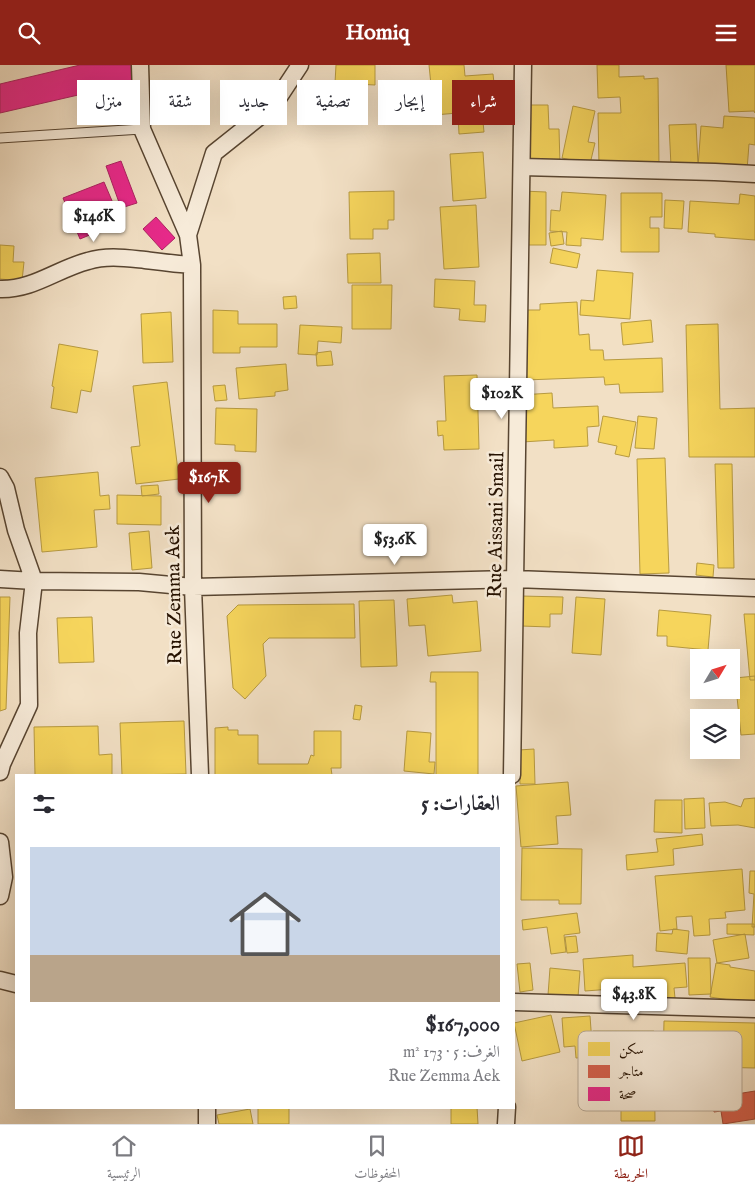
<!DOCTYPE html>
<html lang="ar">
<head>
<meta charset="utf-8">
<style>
  :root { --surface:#fff; --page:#f7f7f7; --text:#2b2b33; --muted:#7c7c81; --line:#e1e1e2; --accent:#8f2418 }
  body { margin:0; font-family:"IM FELL English",Amiri,serif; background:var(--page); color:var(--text); direction:rtl; height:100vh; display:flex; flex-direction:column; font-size:19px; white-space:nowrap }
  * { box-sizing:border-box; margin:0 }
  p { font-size:16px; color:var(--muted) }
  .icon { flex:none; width:28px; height:28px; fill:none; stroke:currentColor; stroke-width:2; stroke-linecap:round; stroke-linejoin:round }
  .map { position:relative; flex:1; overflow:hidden; direction:ltr }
  .details { position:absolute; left:15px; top:709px; width:500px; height:335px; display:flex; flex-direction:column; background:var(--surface); border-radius:0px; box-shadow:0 5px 20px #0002; direction:rtl }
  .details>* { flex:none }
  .hud { position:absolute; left:15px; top:15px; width:500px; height:45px; direction:rtl; display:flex; gap:10px }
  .needle { width:32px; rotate:52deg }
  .tools { position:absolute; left:690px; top:584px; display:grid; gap:10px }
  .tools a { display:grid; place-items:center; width:50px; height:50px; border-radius:0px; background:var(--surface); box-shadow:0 5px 20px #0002; font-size:25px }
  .price { position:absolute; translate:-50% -42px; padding:0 11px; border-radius:5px; background:#fff; color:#222; font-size:16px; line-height:32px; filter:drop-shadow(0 1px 2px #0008) }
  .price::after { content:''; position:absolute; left:50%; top:30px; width:15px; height:11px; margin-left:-8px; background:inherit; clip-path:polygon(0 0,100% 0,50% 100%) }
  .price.active { background:var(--accent); color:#fff }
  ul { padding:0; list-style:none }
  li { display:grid; align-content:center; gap:10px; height:265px; padding:0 15px }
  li+li { border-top:1px solid var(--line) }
  li span { display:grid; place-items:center; height:155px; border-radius:0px; color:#555 }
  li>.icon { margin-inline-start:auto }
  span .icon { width:90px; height:90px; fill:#fffc; stroke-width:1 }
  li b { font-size:21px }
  h2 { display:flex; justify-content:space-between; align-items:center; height:60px; padding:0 15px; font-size:21px }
  .chip { padding:0 18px; border-radius:0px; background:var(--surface); box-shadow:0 5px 20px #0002; font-size:18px; line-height:45px }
  .chip.active { background:var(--accent); color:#fff }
  header { display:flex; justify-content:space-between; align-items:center; height:65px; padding:0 15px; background:var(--accent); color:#fff; font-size:22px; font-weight:700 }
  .menu { display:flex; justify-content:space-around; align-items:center; height:70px; border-top:1px solid var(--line); background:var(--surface); font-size:14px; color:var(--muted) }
  .menu a { display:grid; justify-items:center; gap:2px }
  .menu .active { color:var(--accent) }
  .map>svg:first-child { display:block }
  .homes { fill:#f6d55c; stroke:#b79a40 }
  .shops { fill:#d6604d; stroke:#a14836 }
  .health { fill:#e7298a; stroke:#ad2261 }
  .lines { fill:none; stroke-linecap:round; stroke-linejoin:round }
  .lane-casing { stroke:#584531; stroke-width:11 }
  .street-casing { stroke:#584531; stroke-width:19 }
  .lane { stroke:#f7ebd9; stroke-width:9 }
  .street { stroke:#f7ebd9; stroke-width:16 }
  .labels { text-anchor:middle; stroke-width:5; stroke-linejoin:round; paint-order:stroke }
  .street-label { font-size:20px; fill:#251100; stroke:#f7ebd9 }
  .key { fill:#f7ebd9; stroke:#b8aa98; stroke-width:1 }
  .key-label { font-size:14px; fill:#251100 }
</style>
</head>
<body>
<header><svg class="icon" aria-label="menu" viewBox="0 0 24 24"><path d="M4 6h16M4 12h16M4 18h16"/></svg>Homiq<svg class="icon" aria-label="search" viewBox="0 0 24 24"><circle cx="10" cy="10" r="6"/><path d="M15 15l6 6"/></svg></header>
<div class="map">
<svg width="755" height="1059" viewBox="0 0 755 1059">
  <rect width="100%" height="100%" fill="#f2e0c5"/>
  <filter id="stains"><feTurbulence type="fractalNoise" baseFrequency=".004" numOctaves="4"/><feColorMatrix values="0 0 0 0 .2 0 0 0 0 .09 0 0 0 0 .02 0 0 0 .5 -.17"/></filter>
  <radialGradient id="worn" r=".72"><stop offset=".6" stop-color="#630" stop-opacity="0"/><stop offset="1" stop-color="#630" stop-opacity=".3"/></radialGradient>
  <!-- homes -->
  <path class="homes" d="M336,0H375V20L335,18Z
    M429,0H464L465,11L493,9L497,45L482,47L484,67L459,69L458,48L434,50Z
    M597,0H619V12L644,11V14L658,13L659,101L599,102L598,48H621L620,32L598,33Z
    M726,0H755V48L754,46L729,47Z
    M528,40H548L549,64H559L560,100H530Z
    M573,41L595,46L588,77L595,78L590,99L562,93Z
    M413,42L428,43L427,59L412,57Z
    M724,51L755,53V80L749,79L747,105L698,102L701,61L723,63Z
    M696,59L698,100L671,101L669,60Z
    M483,87L486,133L453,136L450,89Z
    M394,126V155H388V164H373V174H350L349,127Z
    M522,126L546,127V180H521Z
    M562,127L606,130L603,175L581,173V181L566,180L567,167L550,166L551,145L560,146Z
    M621,128H662V152H650V163H659V187H621Z
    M740,129L755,131V175L715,172V169L688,167L690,136L739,139Z
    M665,135L684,136L682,164L664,163Z
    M476,140L479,202L444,204L440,142Z
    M562,166L564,179L551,181L549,168Z
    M0,180L14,181L13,197H24L22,216L0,214Z
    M553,183L580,189L577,203L550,198Z
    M380,188L381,218H348L347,189Z
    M597,205L633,208L630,254L580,250L581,235L594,236Z
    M435,214L475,216L474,240H486L485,257L459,255L460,244L434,242Z
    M352,220H392L391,264H352Z
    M296,231L297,243L284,244L283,232Z
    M577,237L579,270L589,269L590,285H603L604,295L662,293L663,327L620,328L619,319L605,320L604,312L525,315L522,245H540V239Z
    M213,245L238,246V259H277V282H240V288H213Z
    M171,247L173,297L143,298L141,249Z
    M651,255L653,277L623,280L621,258Z
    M718,259L720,344L755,343V392H689L686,260Z
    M300,260L342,262L341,278L318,276L317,290L298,289Z
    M59,279L98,286L91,327L81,325L77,348L51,343L54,322L52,321Z
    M331,286L333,300L317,301L316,288Z
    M286,299L288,325L275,327V331L239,334L236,303Z
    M477,310L479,384L444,385L443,370L438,371L437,356H446L444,311Z
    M167,317L179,414L136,419L131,382L140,381L133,321Z
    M225,320L227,335L215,336L213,321Z
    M552,328L553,343L598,341L599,361L587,362L588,381L554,383V375L522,377L520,330Z
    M216,343L257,344L256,387L235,386V380L215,379Z
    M603,351L636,357L629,392L615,389L617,381L598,377Z
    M638,351L657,353L654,384L635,383Z
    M665,393L669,508L640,509L637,394Z
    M715,399H732L734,503H718Z
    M98,407L100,431L109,430L110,444L94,445L97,482L42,487L35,413Z
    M158,420L159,429L142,431L141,421Z
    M117,430L161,431V460L117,459Z
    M149,466L152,503L132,505L129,468Z
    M697,498L714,500L713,512L696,510Z
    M452,530L453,538L477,536L481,586L428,591L425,560L409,561L407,534Z
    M521,531L563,532L562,549H550V562L521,561Z
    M0,532H10L6,644L0,646Z
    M576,532L605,534L601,590L572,588Z
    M394,535L397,601L361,602L359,536Z
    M354,539L355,573H269L263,579L266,611L245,634L233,623L227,551L238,540Z
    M659,545L711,550L708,585L667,581V571H657Z
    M744,549H755V615H750Z
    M92,552L94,597L59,598L57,553Z
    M431,607H478V710H436V617H430Z
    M755,611V669L741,670L735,613Z
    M355,640L362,641L360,655L353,654Z
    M184,656L186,709L122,710L120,658Z
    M98,661L99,690L112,689V710H35L34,662Z
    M228,662V665H238V670H258V699H308L311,690L314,691V666H341V703H331L332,710H215V663Z
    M407,666L431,668L429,697H435L434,709L404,706Z
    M534,684L535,719H520L519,685Z
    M568,717L571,750L556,751L558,779L521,782L516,721Z
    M704,733L705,763L685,764L684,734Z
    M755,733V763L738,760L711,761L709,738L725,737L741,742L744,734Z
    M655,735H682V768L654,767Z
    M702,769L703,780L673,784L674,800L627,805L626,790L658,787L656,774Z
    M522,783L582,784L581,839H559V835H521Z
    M742,804L745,845L725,847L726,853L709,854L710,870L694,871L692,851L676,852L677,864L660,866L655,811Z
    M750,806H755V862H752L754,829L749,828Z
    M577,848L580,868L564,870L566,887L551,889L547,862L523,865L522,855Z
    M727,859H754V870L727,869Z
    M673,864L689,866L687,889L656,886L657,868L672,869Z
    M745,869L749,893L717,898L713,875Z
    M576,871L578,887L567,888L565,872Z
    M633,890V902L685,898L687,922L674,923L675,933L627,936L626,923L585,926L583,894Z
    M688,893H710L711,929L689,930Z
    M530,898L533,925L520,927L517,899Z
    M716,898L730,900V902L755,906V939L710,932Z
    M550,903L580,906L578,932L548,930Z
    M551,950L560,987L522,996L514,958Z
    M590,951L593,992L576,993L575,981L564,982L562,953Z
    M664,956L755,958V1003L663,1001Z
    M593,966H654L655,1056H621V1009L602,1010V1001H594Z
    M258,1042H289V1059H258Z
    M451,1042H477L478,1059H451Z
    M250,1044L253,1059H219L217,1050Z"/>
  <!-- shops -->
  <path class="shops" d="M755,1026V1054L723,1059L721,1046L714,1047L712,1033Z"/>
  <!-- health -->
  <path class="health" d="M80,0H135L139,16L0,48V19Z
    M121,96L137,138L121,143L106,101Z
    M104,117L121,157L80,174L63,133Z
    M156,152L175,173L162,185L143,164Z"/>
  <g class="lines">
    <!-- lane casing -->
    <g class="lane-casing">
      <path id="lane" d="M0,73L142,64"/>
    </g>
    <!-- street casing -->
    <g class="street-casing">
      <path id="street" d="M140,0L142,64L188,170L192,200L193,522L200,710
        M522,102L715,107L755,109
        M188,170L214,88L273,41L300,0
        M0,224C33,225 57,204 88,196C107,190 126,193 145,195C161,197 176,199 192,200
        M0,412L6,423L16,465L34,516L28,568L29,640L2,699L0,707
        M0,514L34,516L139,517L193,522L515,514L755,523
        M512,710L523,0
        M0,777L4,812L0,831
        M0,915L16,919
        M514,937L755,944
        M207,1042V1059
        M506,1059L507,1042"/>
    </g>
    <!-- lane -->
    <use href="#lane" class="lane"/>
    <!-- street -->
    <use href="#street" class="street"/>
  </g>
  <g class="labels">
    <!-- street labels -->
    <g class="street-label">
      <text transform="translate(495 460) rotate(-89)" y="7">Rue Aissani Smail</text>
      <text transform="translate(173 530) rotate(-91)" y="7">Rue Zemma Aek</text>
    </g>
  </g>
  <!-- legend -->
  <rect x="578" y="966" width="164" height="80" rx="8" class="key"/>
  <rect x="588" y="977" width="22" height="14" fill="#f6d55c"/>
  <rect x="588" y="1000" width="22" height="13" fill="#d6604d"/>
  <rect x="588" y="1022" width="22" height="14" fill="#e7298a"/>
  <g class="key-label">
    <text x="619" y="989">سكن</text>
    <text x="619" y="1011">متاجر</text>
    <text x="619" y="1034">صحة</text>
  </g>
  <rect width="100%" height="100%" filter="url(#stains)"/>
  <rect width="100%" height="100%" fill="url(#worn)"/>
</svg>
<div class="tools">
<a><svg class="needle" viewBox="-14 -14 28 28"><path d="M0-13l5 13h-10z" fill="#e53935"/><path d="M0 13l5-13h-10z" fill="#7c7c81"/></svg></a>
<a><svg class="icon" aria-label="layers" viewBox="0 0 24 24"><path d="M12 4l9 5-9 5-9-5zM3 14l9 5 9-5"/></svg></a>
</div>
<b class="price" style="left:94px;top:178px">$146K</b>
<b class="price" style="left:502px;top:355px">$102K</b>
<b class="price active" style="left:209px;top:439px">$167K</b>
<b class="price" style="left:395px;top:501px">$53.6K</b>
<b class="price" style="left:634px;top:956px">$43.8K</b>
<div class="hud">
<a class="chip active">شراء</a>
<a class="chip">إيجار</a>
<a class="chip">تصفية</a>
<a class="chip">جديد</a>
<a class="chip">شقة</a>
<a class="chip">منزل</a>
</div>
<section class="details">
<h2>العقارات: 5<svg class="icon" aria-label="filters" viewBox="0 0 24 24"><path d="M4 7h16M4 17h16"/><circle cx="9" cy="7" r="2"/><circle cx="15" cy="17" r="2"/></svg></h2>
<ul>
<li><span style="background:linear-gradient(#c9d6e8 70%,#b9a48a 0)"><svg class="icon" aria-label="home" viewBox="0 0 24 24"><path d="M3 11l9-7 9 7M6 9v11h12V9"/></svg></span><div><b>$167,000</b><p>الغرف: 5 · 173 m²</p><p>Rue Zemma Aek</p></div></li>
</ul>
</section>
</div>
<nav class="menu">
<a class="active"><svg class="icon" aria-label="map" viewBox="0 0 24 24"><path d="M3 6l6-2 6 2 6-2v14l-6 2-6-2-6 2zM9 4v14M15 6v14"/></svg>الخريطة</a>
<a><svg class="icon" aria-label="saved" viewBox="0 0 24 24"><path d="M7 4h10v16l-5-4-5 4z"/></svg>المحفوظات</a>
<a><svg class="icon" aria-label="home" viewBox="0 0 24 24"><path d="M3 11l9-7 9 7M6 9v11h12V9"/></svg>الرئيسية</a>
</nav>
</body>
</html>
